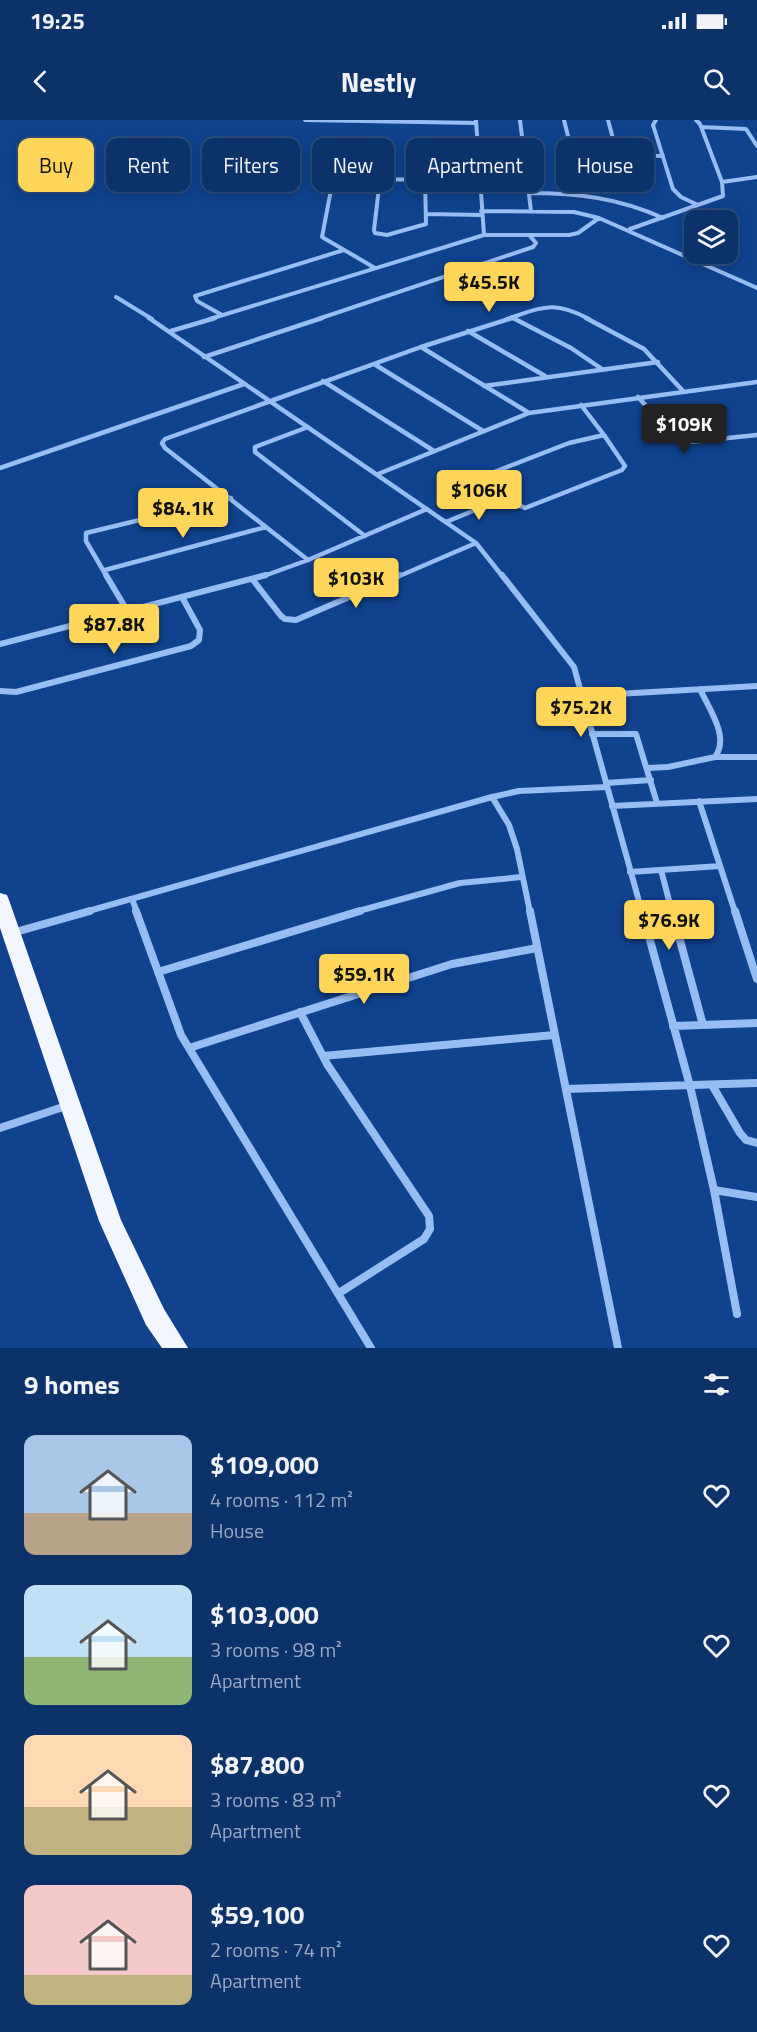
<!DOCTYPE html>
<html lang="en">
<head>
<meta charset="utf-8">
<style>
  :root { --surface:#0c326a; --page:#1a3e72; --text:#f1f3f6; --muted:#9aaac1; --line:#2c4d7e; --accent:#ffd659 }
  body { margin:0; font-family:"Titillium Web",sans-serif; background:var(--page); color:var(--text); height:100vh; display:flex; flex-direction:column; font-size:22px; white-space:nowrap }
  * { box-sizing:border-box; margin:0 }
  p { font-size:20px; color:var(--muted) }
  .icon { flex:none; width:33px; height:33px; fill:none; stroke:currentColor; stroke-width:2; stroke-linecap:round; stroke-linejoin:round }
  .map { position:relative; height:1228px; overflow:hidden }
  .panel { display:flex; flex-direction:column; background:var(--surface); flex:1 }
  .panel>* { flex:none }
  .top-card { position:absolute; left:18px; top:18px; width:722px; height:54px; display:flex; gap:12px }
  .fabs { position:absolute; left:684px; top:90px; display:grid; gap:12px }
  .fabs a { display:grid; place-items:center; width:54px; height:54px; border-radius:12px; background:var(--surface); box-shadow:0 3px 15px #0003,0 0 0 2px var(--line); font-size:30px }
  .price { position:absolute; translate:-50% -51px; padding:0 14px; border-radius:6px; background:var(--accent); color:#111; font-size:20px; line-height:39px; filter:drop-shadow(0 2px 3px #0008) }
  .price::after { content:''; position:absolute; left:50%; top:36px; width:18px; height:14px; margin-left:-9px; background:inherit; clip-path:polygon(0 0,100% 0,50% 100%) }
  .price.selected { background:#222; color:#fff }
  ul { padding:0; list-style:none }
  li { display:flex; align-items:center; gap:18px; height:150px; padding:0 24px }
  li span { display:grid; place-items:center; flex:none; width:168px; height:120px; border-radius:12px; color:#555 }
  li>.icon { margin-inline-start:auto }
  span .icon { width:72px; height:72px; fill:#fffc; stroke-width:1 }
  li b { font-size:26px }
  h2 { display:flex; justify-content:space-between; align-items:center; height:72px; padding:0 24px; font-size:26px }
  .pill { padding:0 21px; border-radius:12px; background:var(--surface); box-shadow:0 3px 15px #0003,0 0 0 2px var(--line); font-size:21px; line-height:54px }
  .pill.selected { background:var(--accent); color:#111 }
  .status { display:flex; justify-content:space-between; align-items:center; height:42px; padding:0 30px; background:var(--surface); direction:ltr }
  .status svg { height:16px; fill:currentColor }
  header { display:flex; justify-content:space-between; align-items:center; height:78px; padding:0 24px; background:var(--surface); font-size:27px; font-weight:700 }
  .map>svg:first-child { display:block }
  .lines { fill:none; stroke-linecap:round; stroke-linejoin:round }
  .minor-far3 { stroke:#98bdf3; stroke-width:4 }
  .minor-far2 { stroke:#98bdf3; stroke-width:4.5 }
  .minor-far1 { stroke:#98bdf3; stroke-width:6 }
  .minor { stroke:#98bdf3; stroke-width:8 }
  .trunk { fill:#f1f6ff; fill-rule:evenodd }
</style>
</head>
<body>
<div class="status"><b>19:25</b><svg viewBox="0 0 49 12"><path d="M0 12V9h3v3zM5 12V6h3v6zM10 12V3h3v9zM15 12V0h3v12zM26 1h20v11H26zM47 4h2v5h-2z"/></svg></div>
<header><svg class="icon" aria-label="back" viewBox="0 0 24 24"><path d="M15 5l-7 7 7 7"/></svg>Nestly<svg class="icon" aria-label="search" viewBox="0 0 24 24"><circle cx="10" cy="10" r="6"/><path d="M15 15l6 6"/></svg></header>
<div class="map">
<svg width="757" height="1228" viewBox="0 0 757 1228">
  <rect width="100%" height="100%" fill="#10428e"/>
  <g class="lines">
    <!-- minor-far3 -->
    <path class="minor-far3" d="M305,0L476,3
      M520,0L531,91
      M564,0L582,73
      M656,0L653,5L673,69L681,77L698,85
      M701,7L746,9L757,26
      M477,31H524
      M617,35L663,36
      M576,54L624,60L608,0
      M380,59L374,110L375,113L387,115L426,104L425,58
      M722,62L757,57
      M529,73C577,73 619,78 663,98
      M481,91L574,92L599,98L757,168
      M426,94L482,95
      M630,109L723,76L722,62L700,4L696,0
      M484,115H569L578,113L599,98
      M375,148L322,117L333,59L479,60
      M116,177L152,199
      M222,195L197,181L195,176L344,130
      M512,197L516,199
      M210,199L484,115L476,0
      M318,199L533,127L536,123L530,116
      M507,199C543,187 554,180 589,199"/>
    <!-- minor-far2 -->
    <path class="minor-far2" d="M149,198L476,423L503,457
      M513,198L571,228L602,249
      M586,198L644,229L683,271
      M171,211L215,198
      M468,211L545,256
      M421,227L529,293
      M204,237L322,198
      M374,244L483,311
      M323,261L434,331
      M484,266L658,242
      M638,277L680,323L757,315
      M581,285L604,315
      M308,307L255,327V332L365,416
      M604,315L625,346L622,350L525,388L504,378L479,361L484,356L569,323Z
      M0,348L244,264
      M378,354L529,293L757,262
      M446,402L504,378
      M308,440L165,328L162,323L165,319L421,227L512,198
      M105,450L266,407
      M107,457L86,421V413L231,378
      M261,457L308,440L427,389
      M397,457L476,423"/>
    <!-- minor-far1 -->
    <path class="minor-far1" d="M106,455L128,492
      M502,455L574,547L642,792
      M253,460L281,496L285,499L296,500L400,455
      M0,524L266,455
      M0,571L16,572L191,526L199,520L200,510L182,477
      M582,576L757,566
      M592,614H636L657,683
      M715,637H757
      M648,648L668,647L715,637C730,617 709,589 700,569
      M606,663L651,660
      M492,677L509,705L517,729L530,792
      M699,681L735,792
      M612,686L757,679
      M661,750L672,792
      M630,752L720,746
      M132,779L137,792
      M85,792L492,677L519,671L607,667
      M355,792L460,763L522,757"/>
    <!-- minor -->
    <path class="minor" d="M136,791L181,915L371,1228
      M530,791L618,1228
      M642,791L690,966L714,1070L737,1194
      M672,791L703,905
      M735,791L757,859
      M12,813L90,791
      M158,852L360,791
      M300,892L327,944L429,1096L430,1109L424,1119L339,1173
      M673,906L757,903
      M189,928L452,844L537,828
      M323,936L554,915
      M712,965L740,1013L746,1020L757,1023
      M566,969L757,963
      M0,1008L66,986
      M714,1070L757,1077"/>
    <!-- trunk -->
    <path class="trunk" d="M0,773L7,775L9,780L121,1100L164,1189L188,1228H162L146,1205L99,1101L0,808Z"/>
  </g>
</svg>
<div class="fabs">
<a><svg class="icon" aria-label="layers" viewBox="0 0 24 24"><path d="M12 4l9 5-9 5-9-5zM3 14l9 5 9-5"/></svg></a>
</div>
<b class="price" style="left:489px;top:193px">$45.5K</b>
<b class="price selected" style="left:684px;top:335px">$109K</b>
<b class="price" style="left:479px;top:401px">$106K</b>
<b class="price" style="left:183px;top:419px">$84.1K</b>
<b class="price" style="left:356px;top:489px">$103K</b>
<b class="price" style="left:114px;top:535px">$87.8K</b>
<b class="price" style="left:581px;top:618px">$75.2K</b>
<b class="price" style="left:669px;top:831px">$76.9K</b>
<b class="price" style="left:364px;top:885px">$59.1K</b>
<div class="top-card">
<a class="pill selected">Buy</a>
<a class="pill">Rent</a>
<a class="pill">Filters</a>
<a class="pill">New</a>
<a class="pill">Apartment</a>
<a class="pill">House</a>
</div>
</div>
<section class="panel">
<h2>9 homes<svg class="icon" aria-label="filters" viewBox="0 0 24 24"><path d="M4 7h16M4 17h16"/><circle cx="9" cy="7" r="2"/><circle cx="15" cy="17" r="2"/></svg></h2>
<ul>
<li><span style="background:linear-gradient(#a9c7e8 65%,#b9a48a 0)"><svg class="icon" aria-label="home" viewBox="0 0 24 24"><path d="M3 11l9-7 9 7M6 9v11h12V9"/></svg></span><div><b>$109,000</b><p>4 rooms · 112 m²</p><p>House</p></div><svg class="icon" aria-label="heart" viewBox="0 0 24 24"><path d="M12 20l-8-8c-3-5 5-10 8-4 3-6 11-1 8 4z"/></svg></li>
<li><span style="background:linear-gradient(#bfe0f5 60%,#8fb573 0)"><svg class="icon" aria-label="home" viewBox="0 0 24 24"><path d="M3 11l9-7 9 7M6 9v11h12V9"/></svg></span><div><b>$103,000</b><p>3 rooms · 98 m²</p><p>Apartment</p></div><svg class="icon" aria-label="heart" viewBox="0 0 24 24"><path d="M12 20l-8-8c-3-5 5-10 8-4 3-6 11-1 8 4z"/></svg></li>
<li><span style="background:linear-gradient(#ffd9b3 60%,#c2b280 0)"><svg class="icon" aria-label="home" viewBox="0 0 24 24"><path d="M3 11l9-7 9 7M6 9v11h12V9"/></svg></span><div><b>$87,800</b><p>3 rooms · 83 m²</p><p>Apartment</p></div><svg class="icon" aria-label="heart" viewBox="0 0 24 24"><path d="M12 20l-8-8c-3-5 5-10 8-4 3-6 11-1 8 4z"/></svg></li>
<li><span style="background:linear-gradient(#f6c9c9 75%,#c2b280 0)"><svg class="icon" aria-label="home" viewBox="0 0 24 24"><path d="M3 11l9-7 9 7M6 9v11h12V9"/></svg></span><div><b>$59,100</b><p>2 rooms · 74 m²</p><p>Apartment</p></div><svg class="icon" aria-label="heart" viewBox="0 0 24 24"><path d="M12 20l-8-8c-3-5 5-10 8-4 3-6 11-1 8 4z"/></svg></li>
</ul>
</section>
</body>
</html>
